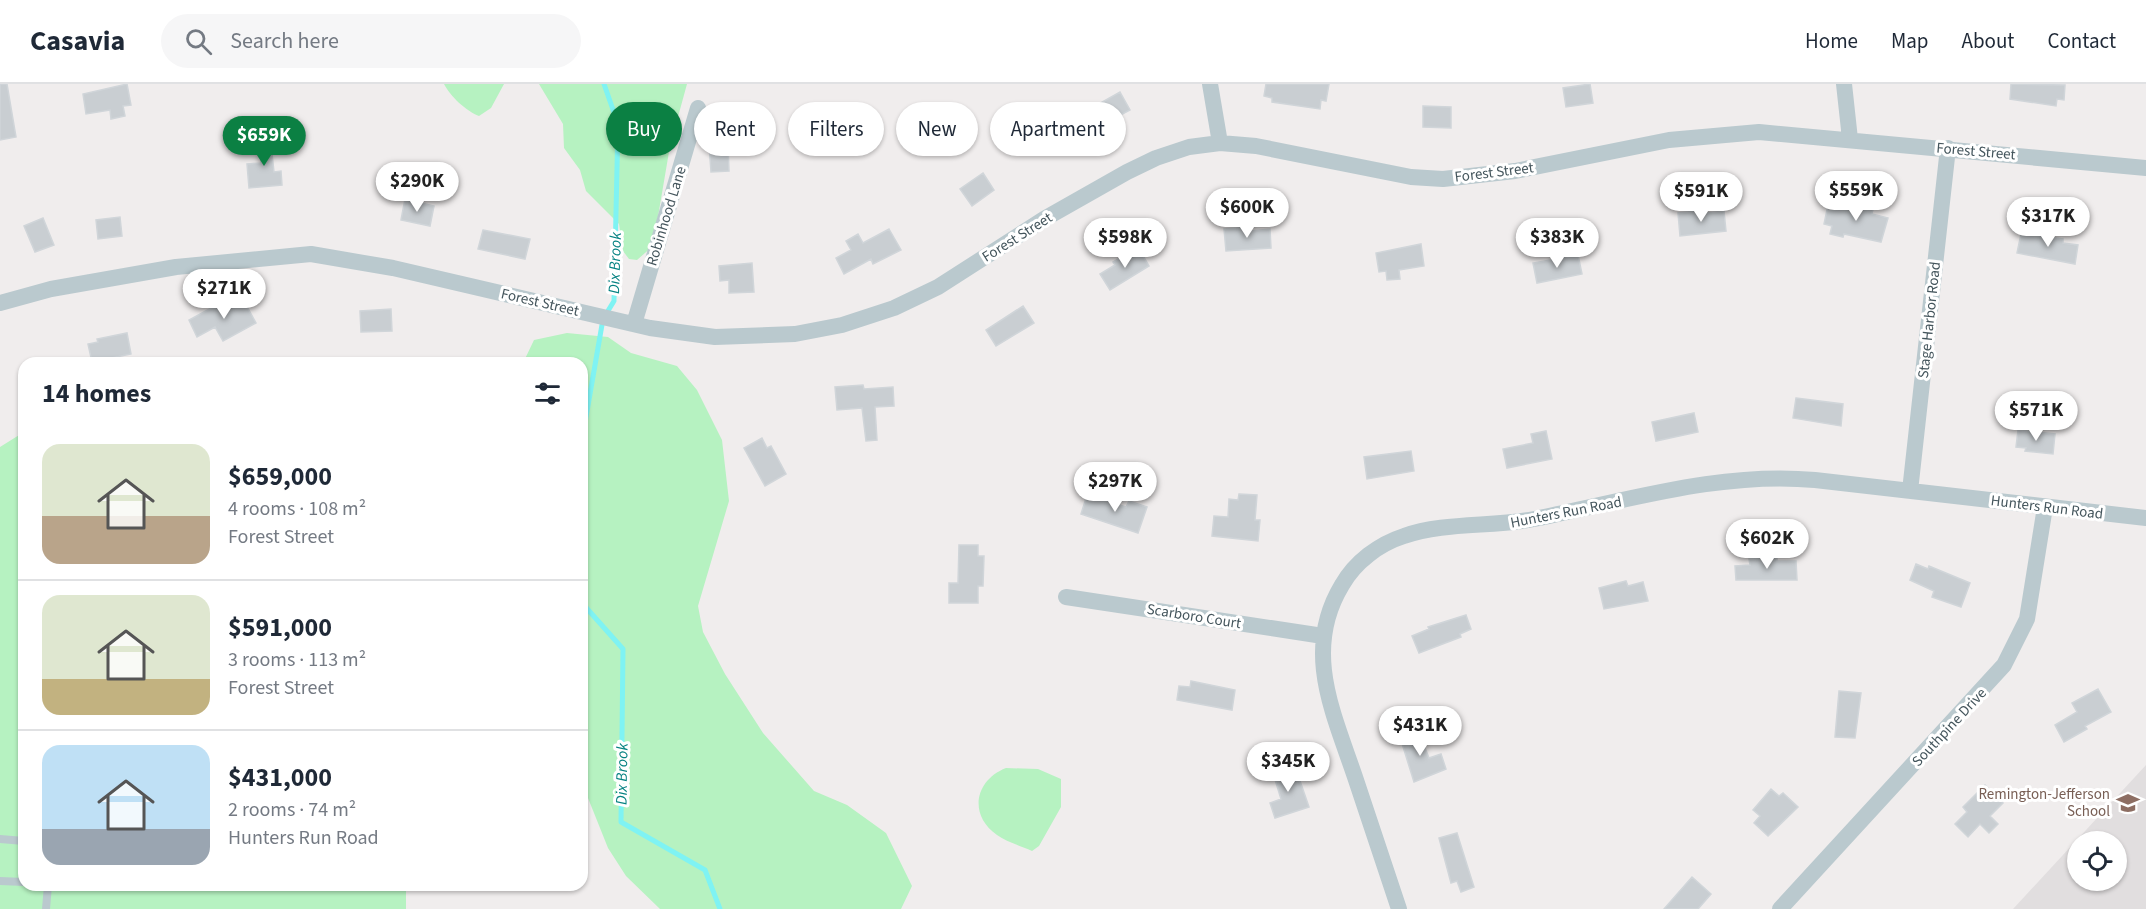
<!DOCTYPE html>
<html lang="en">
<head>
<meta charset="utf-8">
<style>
  :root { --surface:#fff; --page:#f6f6f7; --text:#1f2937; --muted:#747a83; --line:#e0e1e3; --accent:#0b8043 }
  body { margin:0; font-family:"Source Sans 3",sans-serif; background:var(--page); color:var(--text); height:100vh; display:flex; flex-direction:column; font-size:22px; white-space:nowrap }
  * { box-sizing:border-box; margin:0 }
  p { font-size:20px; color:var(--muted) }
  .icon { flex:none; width:33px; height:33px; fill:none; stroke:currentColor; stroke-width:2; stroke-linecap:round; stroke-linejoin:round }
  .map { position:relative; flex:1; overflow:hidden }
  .side { position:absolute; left:18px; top:273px; width:570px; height:534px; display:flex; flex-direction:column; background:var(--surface); border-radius:18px; box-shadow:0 2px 4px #0004 }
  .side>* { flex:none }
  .banner { position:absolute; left:606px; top:18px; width:570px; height:54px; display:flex; gap:12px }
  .fabs { position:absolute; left:2067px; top:747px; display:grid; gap:12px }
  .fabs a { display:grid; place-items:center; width:60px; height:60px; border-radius:50%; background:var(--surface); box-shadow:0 2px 4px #0004; font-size:30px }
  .price { position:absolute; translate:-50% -51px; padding:0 14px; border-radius:21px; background:#fff; color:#222; font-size:20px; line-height:39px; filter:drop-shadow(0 2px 3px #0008) }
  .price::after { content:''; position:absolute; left:50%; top:36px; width:18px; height:14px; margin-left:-9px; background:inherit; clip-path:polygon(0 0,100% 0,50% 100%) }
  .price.on { background:var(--accent); color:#fff }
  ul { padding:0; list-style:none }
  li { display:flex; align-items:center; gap:18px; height:150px; padding:0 24px }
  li+li { border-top:2px solid var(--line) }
  li span { display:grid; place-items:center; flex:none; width:168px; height:120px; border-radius:18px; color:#555 }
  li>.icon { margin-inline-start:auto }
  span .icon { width:72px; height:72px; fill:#fffc; stroke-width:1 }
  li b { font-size:26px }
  h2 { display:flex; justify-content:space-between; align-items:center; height:72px; padding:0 24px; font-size:26px }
  .pill { padding:0 21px; border-radius:27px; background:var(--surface); box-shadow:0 2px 4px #0004; font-size:21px; line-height:54px }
  .pill.on { background:var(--accent); color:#fff }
  header { display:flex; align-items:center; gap:36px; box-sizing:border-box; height:84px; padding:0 30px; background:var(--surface); border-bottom:2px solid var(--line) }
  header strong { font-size:28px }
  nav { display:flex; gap:33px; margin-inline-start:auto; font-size:21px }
  .search { width:420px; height:54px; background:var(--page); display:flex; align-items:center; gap:15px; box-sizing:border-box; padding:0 21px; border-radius:33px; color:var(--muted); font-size:22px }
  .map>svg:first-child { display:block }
  .education { fill:#e1dedf; fill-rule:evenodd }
  .green { fill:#b6f2c1 }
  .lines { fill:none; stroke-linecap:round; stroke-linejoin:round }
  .stream { stroke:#7ff3f3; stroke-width:5 }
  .building { fill:#c9ced2; stroke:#d0d5d9; stroke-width:1.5 }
  .lane { stroke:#bac9ce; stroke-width:8 }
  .street { stroke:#bac9ce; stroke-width:16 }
  .labels { text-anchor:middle; stroke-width:6; stroke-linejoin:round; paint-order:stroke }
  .street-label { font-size:15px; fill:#44555c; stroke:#fff }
  .education-label { font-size:15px; fill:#785e54; stroke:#fff; text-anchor:end }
  .water-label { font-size:16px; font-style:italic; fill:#058282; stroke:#fff }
</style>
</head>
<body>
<header>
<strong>Casavia</strong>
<div class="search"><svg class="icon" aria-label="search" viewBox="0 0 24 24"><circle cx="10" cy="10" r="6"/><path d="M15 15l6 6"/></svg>Search here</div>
<nav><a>Home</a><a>Map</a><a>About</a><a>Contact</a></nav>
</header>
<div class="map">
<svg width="2146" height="825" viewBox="0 0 2146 825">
  <rect width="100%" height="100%" fill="#f0eded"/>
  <!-- education -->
  <path class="education" d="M2146,681V825H2013ZM2078,758H2116V796H2078Z"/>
  <!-- green -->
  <path class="green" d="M444,0H504L491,24L479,32C466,27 450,12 444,0Z
    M539,0H687L670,62L653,162L637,176L629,175L623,167L619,140L586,107L580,86L564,64L563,40Z
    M567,249L608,253L631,269L677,282L697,306L722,356L729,417L698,522L703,548L725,590L763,649L814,707L847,721L886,749L912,802L901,825H660L626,792L608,764L582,699V279H523L534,256Z
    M24,348V801H406V825H0V363Z
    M1006,684L1038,685L1061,695V723L1039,762L1032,767C1021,762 1007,758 997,751C968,731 975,696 1006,684Z"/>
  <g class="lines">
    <!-- stream -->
    <path class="stream" d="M582,356L603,235L614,217L618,40L604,0
      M582,519L623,565L621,738L705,786L720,825"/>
  </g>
  <!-- building -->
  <path class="building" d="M0,0H7L16,53L0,56Z
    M127,0L131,21L123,22L125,32L111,35L110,26L86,30L83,10Z
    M1266,0H1329L1326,17L1321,16L1320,25L1272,18V14L1264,12Z
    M1590,0L1593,19L1566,23L1563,4Z
    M2011,0L2065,1L2064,16L2057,15L2056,22L2010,15Z
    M1120,8L1130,26L1104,40L1095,22Z
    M1423,22L1451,23V44L1423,43Z
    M727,32L729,87L711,88L707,33Z
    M270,51L274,88L281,87L282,101L249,104L247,80L261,79L258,52Z
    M983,89L994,106L972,122L960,105Z
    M405,115L434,122L430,142L401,136Z
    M1847,119L1873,125L1872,130L1888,134L1881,158L1844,150L1843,153L1830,150L1832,142L1824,140L1828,121L1846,124Z
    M1706,126V129L1724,127L1726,147L1680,152L1678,129Z
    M120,133L122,152L98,155L96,136Z
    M43,134L54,161L35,168L24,142Z
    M1250,143V147L1270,145L1271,164L1226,167L1224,145Z
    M889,145L901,166L873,180L871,175L844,190L836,174L851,166L846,157L858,150L863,159Z
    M483,146L530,155L525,175L478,165Z
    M2021,150L2063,155V159L2078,161L2075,180L2017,169Z
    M1421,160L1424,182L1399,186L1400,195L1387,196L1386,187L1379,188L1376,169Z
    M1138,163L1149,182L1110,206L1100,190L1115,181L1113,178Z
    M1578,171L1582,190L1537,199L1533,179Z
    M752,179L754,208L729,209V196L720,197L719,182Z
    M243,215L256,239L223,257L215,243L197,253L189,236L222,218L225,224Z
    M1023,222L1034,239L996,262L986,246Z
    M391,225L392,247L361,248L360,227Z
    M127,249L131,270L92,278L88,260L98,258L97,255Z
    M863,301L864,305L893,303L894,322L875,323L877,356L866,357L862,324L837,326L835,303Z
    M1796,314L1843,320L1841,342L1793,334Z
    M1694,329L1698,348L1656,357L1652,338Z
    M2018,346L2055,350L2053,370L2025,367L2026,364L2016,363Z
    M1546,347L1552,375L1507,384L1503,365L1533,359L1531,350Z
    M762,354L767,364L771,362L786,390L765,402L744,364Z
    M1411,367L1414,387L1367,395L1364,373Z
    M1239,410L1257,411L1255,436H1260L1258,457L1212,452L1214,432L1228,433L1229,415L1238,416Z
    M1087,411L1126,423L1129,417L1147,423L1138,449L1081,430Z
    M959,461H978V472H984L983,502H978V519H949V499H958Z
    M1777,474V477H1796L1797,496H1736L1735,482L1750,481L1749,475Z
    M1916,480L1928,485L1929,482L1970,499L1961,523L1932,513L1934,507L1910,496Z
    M1626,497L1628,502L1643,498L1648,517L1604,525L1599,504Z
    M1466,531L1471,545L1460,550L1461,553L1419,569L1412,552L1429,545L1428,543Z
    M1191,597L1235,606L1232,626L1177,616L1179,602L1190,603Z
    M2098,605L2111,628L2085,642L2087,645L2064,658L2055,641L2077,628L2072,619Z
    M1839,607L1861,609L1855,654L1835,653Z
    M1418,646L1429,674L1441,670L1446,685L1414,698L1400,653Z
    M1290,680L1295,695L1299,694L1309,723L1275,734L1270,719L1281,715L1272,686Z
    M1985,701L2003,719L1990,732L1998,740L1989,749L1980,740L1968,753L1955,740L1967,728L1963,723Z
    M1771,705L1779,712L1783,709L1798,723L1768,752L1754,739L1760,732L1753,726Z
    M1457,749L1474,803L1461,808L1457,797L1451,799L1439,754Z
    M1692,793L1711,810L1698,825H1664Z"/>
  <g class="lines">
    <!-- lane -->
    <path class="lane" d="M0,755L24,757
      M0,797L24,798
      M46,825L48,801"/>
    <!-- street -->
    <path class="street" d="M1210,0L1220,59
      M1844,0L1850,55
      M0,219L51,205L176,183L311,170L393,184L650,244L715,253L795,250L842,241L894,224L938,203L1044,135L1127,88L1156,74L1189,63L1220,59L1256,62L1411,93L1443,95L1515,87L1669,56L1759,48L2146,84
      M634,240L698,24
      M1910,407L1948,64
      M1066,513L1323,552
      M1399,825C1385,782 1370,739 1356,696C1334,630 1302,567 1342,501C1355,478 1379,460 1404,452C1443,438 1492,443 1534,435C1626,417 1721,387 1815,396L2146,434
      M1780,825L2004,581L2027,535L2045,423"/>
  </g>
  <!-- icons -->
  <defs>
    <g id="school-bare" transform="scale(1.8)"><path d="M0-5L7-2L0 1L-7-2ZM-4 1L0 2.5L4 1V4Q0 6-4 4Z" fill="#8d6e63" stroke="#fff" stroke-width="2.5" paint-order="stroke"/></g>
  </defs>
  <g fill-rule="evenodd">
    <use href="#school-bare" x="2128" y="719"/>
  </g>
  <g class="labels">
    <!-- street labels -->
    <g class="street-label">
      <text transform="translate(1976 67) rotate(5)" y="5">Forest Street</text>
      <text transform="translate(1494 88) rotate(-7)" y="5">Forest Street</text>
      <text transform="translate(666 132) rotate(-73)" y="5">Robinhood Lane</text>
      <text transform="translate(1017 153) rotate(-32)" y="5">Forest Street</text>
      <text transform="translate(540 218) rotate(13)" y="5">Forest Street</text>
      <text transform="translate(1929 236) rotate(-84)" y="5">Stage Harbor Road</text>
      <text transform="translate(2047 423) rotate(7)" y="5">Hunters Run Road</text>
      <text transform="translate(1566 428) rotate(-11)" y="5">Hunters Run Road</text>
      <text transform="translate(1194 532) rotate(9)" y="5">Scarboro Court</text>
      <text transform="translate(1949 643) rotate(-47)" y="5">Southpine Drive</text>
    </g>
    <!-- education labels -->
    <g class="education-label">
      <text x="2110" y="715">Remington-Jefferson<tspan x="2110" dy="17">School</tspan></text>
    </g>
    <!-- water labels -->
    <g class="water-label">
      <text transform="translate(614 179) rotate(-88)" y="6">Dix Brook</text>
      <text transform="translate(621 690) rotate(-89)" y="6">Dix Brook</text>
    </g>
  </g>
</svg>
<div class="fabs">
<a><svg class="icon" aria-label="locate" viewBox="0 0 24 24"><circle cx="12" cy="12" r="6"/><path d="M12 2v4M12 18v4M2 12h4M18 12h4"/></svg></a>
</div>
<b class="price on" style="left:264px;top:83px">$659K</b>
<b class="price" style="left:417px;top:129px">$290K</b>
<b class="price" style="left:1856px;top:138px">$559K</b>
<b class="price" style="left:1701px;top:139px">$591K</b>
<b class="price" style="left:1247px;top:155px">$600K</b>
<b class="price" style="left:2048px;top:164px">$317K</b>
<b class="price" style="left:1125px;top:185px">$598K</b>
<b class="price" style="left:1557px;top:185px">$383K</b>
<b class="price" style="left:224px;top:236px">$271K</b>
<b class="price" style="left:2036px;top:358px">$571K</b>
<b class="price" style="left:1115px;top:429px">$297K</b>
<b class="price" style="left:1767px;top:486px">$602K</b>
<b class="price" style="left:1420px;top:673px">$431K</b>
<b class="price" style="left:1288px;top:709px">$345K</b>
<div class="banner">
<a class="pill on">Buy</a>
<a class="pill">Rent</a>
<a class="pill">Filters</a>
<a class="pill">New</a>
<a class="pill">Apartment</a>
</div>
<section class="side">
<h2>14 homes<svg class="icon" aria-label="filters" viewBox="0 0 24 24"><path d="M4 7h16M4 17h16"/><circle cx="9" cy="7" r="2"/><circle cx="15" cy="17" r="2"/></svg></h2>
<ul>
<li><span style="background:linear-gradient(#dfe7d0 60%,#b9a48a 0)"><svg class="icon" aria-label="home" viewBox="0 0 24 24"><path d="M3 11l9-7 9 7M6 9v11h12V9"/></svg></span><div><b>$659,000</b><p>4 rooms · 108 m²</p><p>Forest Street</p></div></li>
<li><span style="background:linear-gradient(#dfe7d0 70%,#c2b280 0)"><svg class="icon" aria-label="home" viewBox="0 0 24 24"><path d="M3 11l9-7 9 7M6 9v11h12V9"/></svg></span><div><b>$591,000</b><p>3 rooms · 113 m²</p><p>Forest Street</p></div></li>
<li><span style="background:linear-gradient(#bfe0f5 70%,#9aa5b1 0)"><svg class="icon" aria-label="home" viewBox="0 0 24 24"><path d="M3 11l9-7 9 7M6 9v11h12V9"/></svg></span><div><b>$431,000</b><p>2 rooms · 74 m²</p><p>Hunters Run Road</p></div></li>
</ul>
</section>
</div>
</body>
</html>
